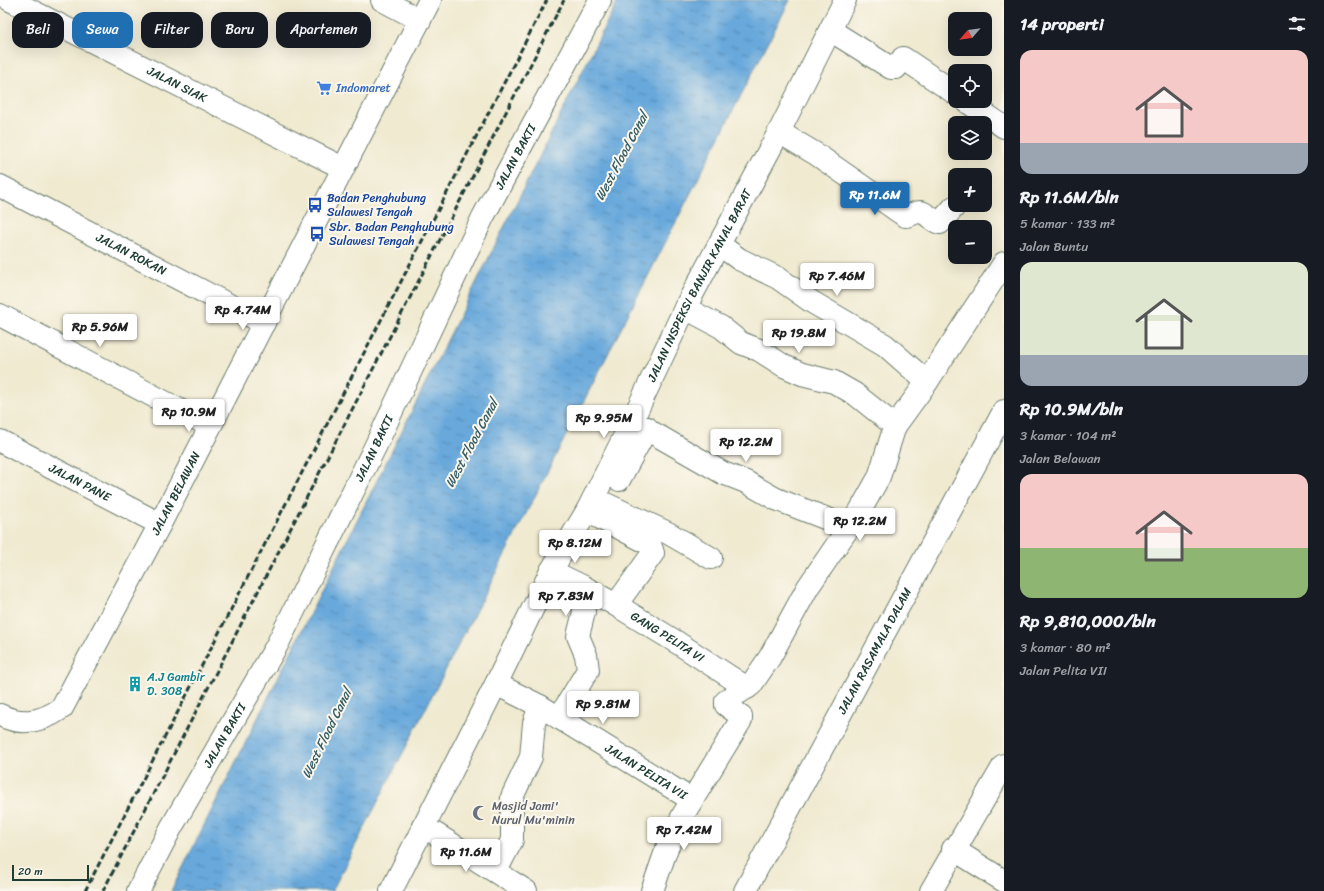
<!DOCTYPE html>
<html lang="id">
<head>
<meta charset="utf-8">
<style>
  :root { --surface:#171b24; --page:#20242c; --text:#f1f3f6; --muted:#9ea1a6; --accent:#1f6fb2 }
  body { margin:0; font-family:Sriracha,sans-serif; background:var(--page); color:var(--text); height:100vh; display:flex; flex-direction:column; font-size:15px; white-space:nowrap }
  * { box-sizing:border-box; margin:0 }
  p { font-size:13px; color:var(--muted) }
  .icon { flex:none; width:22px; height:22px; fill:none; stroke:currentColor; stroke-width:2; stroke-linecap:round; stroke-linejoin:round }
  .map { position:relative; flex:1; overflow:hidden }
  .panel { display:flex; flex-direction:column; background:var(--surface); width:320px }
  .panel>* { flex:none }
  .top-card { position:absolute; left:12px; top:12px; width:380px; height:36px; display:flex; gap:8px }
  .needle { width:26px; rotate:242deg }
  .buttons { position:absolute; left:948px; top:12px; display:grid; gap:8px }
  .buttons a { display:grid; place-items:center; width:44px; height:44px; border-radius:8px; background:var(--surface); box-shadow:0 4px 16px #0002; font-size:20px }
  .scale { position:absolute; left:12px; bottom:10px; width:77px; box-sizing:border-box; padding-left:4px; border:2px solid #1f3d34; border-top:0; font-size:11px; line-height:14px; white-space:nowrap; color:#1f3d34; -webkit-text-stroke:3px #fbf7ec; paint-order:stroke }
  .price { position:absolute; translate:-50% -34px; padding:0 9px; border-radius:4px; background:#fff; color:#222; font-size:13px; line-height:26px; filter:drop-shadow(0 1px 2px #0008) }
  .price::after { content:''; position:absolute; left:50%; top:24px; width:12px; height:9px; margin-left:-6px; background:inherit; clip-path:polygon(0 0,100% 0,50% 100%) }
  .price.on { background:var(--accent); color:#fff }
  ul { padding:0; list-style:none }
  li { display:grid; align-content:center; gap:8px; height:212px; padding:0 16px }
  li span { display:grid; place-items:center; height:124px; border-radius:12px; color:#555 }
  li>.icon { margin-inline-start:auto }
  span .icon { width:72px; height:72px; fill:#fffc; stroke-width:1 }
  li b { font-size:17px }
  h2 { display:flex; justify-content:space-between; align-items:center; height:48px; padding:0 16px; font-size:17px }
  .pill { padding:0 14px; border-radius:12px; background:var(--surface); box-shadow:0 4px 16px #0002; font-size:14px; line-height:36px }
  .pill.on { background:var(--accent); color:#fff }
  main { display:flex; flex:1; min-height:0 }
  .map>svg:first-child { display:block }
  .water { fill:url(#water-ripples); stroke:#437288 }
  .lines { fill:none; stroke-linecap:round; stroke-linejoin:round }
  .minor-casing { stroke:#687a6b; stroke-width:24 }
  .tertiary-casing { stroke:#687a6b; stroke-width:24 }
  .minor { stroke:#fff; stroke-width:22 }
  .tertiary { stroke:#fff; stroke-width:22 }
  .rail { stroke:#1f3d34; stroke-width:3; stroke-dasharray:6 3; stroke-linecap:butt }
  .labels { text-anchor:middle; stroke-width:4; stroke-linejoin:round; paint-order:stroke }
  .street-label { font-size:12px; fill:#1f3d34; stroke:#fbf7ec }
  .shop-label { font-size:12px; fill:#366cbe; stroke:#fbf7ec; text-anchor:start }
  .transit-label { font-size:12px; fill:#164399; stroke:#fbf7ec; text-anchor:start }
  .culture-label { font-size:12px; fill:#0d838f; stroke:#fbf7ec; text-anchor:start }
  .worship-label { font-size:12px; fill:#5b616d; stroke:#fbf7ec; text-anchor:start }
  .water-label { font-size:13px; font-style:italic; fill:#355d66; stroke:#fbf7ec }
</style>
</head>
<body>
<main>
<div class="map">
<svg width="1004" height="891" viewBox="0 0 1004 891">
  <defs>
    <pattern id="water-ripples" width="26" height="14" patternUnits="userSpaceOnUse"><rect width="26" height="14" fill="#67a8db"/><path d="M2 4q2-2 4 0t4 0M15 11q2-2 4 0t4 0" fill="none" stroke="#548ab2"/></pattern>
  </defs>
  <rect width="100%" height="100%" fill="#fbf7ec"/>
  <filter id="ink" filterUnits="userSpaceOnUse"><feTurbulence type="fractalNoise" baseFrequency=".025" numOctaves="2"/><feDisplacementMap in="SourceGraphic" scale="8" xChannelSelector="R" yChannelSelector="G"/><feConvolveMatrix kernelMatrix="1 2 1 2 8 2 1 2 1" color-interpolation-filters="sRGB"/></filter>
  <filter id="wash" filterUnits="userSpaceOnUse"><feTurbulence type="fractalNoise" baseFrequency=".012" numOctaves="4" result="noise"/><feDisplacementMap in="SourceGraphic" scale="16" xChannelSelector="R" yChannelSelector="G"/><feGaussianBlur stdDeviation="0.9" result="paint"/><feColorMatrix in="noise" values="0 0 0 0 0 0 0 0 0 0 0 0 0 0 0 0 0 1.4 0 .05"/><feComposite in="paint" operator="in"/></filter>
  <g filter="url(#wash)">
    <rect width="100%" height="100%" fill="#f0ead1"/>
    <!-- water -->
    <path class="water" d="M618,0H790L332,891H171Z"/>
  </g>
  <g filter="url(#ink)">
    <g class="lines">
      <!-- minor casing -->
      <g class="minor-casing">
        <g id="minor">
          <path id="s1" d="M10,0L343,168"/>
          <path d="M382,0L420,20"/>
          <path d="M830,30L891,68H896L903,58L955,93"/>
          <path d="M966,101L1004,127"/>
          <path d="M779,132L816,154L905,216C911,216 915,211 921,212C927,213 933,222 940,223L954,207"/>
          <path id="s2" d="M0,186L264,323"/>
          <path d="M720,245L739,259L778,278L812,302L885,345L927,382"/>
          <path d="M685,308L721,327L741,343L759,350L784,366L802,374L834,382L855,394L895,426"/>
          <path d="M0,315L210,426"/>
          <path d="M632,421L723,473L746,482L776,499L830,520L847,530"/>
          <path id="s3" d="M0,441L160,524"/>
          <path d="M619,480L647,428"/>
          <path d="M606,504L668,533L711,558"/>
          <path id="s4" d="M587,511L650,544L653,553L616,605L678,643L747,688"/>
          <path d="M551,571L584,587"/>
          <path id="s5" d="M496,684L540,706L692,800"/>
          <path d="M559,718L588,670L586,655L578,636L584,612L582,598L584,587L616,605"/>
          <path d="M423,826L526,891"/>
          <path d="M953,849L1004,881"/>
          <path d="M496,871L512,840V797L531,757L534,723L540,706"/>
          <path id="s6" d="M138,891L171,828L277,645L376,445L483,217L600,0"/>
          <path id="s7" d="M391,891L496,684L551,571L587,511L632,421L685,308L779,132L845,0"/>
          <path d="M652,891L667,848L683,815L741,720V716L726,705V701L751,685L770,657L808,587L860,511L879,477L895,426L927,382L1004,263"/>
          <path id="s8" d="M745,891L1004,411"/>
          <path d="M931,891L1004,765"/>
        </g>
      </g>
      <!-- tertiary casing -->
      <g class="tertiary-casing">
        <g id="tertiary">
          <path id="s9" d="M0,715C22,726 42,722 62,708L160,524L430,0"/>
        </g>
      </g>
      <!-- minor -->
      <use href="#minor" class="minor"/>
      <!-- tertiary -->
      <use href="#tertiary" class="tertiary"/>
      <!-- rail -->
      <path class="rail" d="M85,891L547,0
        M103,891L564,0"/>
    </g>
  </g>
  <!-- icons -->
  <defs>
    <g id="supermarket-bare" transform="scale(1.2)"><path d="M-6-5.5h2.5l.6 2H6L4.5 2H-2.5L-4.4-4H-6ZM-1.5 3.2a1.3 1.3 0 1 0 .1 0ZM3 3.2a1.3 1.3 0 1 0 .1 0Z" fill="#3f7fe0" stroke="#fbf7ec" stroke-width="2.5" paint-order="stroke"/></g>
    <g id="bus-bare" transform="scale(1.2)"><path d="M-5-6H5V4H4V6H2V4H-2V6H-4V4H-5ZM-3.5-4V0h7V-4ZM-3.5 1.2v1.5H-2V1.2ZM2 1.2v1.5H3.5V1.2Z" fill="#1a4fb4" stroke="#fbf7ec" stroke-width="2.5" paint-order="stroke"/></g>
    <g id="building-bare" transform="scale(1.2)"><path d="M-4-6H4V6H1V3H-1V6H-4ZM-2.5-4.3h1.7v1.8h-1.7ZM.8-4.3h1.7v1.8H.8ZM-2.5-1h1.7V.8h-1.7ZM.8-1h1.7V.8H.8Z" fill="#0f9aa8" stroke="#fbf7ec" stroke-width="2.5" paint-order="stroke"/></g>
    <g id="mosque-bare" transform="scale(1.2)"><path d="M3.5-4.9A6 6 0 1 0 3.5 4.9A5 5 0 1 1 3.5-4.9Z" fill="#6b7280" stroke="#fbf7ec" stroke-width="2.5" paint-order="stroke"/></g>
  </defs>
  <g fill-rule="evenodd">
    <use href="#supermarket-bare" x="324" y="88"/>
    <use href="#bus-bare" x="315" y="205"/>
    <use href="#bus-bare" x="317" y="234"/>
    <use href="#building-bare" x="135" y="684"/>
    <use href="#mosque-bare" x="480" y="813"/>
  </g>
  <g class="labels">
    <!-- street labels -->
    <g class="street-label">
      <text dy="4" stroke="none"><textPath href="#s1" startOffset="187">JALAN SIAK</textPath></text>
      <text dy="4" stroke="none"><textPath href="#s6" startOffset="826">JALAN BAKTI</textPath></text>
      <text dy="4" stroke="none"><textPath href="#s2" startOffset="148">JALAN ROKAN</textPath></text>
      <text dy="4" stroke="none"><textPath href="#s7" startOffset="680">JALAN INSPEKSI BANJIR KANAL BARAT</textPath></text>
      <text dy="4" stroke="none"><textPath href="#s6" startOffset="502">JALAN BAKTI</textPath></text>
      <text dy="4" stroke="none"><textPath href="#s3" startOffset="90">JALAN PANE</textPath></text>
      <text dy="4" stroke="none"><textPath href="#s9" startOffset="309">JALAN BELAWAN</textPath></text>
      <text dy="4" stroke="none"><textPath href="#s4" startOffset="205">GANG PELITA VI</textPath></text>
      <text dy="4" stroke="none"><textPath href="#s8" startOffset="273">JALAN RASAMALA DALAM</textPath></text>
      <text dy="4" stroke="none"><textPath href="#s6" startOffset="178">JALAN BAKTI</textPath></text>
      <text dy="4" stroke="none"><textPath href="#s5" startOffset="174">JALAN PELITA VII</textPath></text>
    </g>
    <!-- shop labels -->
    <g class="shop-label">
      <text x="336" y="92">Indomaret</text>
    </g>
    <!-- transit labels -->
    <g class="transit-label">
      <text x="327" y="202">Badan Penghubung<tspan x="327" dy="14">Sulawesi Tengah</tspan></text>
      <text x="329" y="231">Sbr. Badan Penghubung<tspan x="329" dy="14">Sulawesi Tengah</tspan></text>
    </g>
    <!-- culture labels -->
    <g class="culture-label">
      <text x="147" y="681">A.J Gambir<tspan x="147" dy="14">D. 308</tspan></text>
    </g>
    <!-- worship labels -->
    <g class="worship-label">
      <text x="492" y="810">Masjid Jami'<tspan x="492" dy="14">Nurul Mu'minin</tspan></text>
    </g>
    <!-- water labels -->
    <g class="water-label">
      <text transform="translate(621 156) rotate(-62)" y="5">West Flood Canal</text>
      <text transform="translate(471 443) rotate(-62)" y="5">West Flood Canal</text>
      <text transform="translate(326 733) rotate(-64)" y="5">West Flood Canal</text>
    </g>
  </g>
</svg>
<div class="buttons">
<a><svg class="needle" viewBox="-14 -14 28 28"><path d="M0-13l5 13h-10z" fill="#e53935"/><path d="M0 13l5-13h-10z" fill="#9ea1a6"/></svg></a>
<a><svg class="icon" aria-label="locate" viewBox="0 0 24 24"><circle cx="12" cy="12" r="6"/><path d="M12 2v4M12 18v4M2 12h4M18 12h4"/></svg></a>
<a><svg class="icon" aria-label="layers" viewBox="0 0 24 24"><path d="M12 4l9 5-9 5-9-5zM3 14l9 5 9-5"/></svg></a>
<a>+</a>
<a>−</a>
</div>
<div class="scale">20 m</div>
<b class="price on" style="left:875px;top:216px">Rp 11.6M</b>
<b class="price" style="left:837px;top:297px">Rp 7.46M</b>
<b class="price" style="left:243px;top:331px">Rp 4.74M</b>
<b class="price" style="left:100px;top:348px">Rp 5.96M</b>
<b class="price" style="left:799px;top:354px">Rp 19.8M</b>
<b class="price" style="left:189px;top:433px">Rp 10.9M</b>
<b class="price" style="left:604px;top:439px">Rp 9.95M</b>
<b class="price" style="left:746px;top:463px">Rp 12.2M</b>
<b class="price" style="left:860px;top:542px">Rp 12.2M</b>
<b class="price" style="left:575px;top:564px">Rp 8.12M</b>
<b class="price" style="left:566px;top:617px">Rp 7.83M</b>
<b class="price" style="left:603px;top:725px">Rp 9.81M</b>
<b class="price" style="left:684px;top:851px">Rp 7.42M</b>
<b class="price" style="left:466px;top:873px">Rp 11.6M</b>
<div class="top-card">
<a class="pill">Beli</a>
<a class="pill on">Sewa</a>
<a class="pill">Filter</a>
<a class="pill">Baru</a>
<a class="pill">Apartemen</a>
</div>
</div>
<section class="panel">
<h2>14 properti<svg class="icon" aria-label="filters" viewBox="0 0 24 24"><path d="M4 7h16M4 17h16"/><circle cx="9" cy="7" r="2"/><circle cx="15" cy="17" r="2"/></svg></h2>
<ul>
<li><span style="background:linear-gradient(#f6c9c9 75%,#9aa5b1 0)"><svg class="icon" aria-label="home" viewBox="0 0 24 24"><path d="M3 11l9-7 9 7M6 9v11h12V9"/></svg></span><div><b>Rp 11.6M/bln</b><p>5 kamar · 133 m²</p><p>Jalan Buntu</p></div></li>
<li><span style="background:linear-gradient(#dfe7d0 75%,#9aa5b1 0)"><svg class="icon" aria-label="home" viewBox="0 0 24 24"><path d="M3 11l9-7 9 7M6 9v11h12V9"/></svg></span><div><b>Rp 10.9M/bln</b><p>3 kamar · 104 m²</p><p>Jalan Belawan</p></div></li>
<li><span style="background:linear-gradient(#f6c9c9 60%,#8fb573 0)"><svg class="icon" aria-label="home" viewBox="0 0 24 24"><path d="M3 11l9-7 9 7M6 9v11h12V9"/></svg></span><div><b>Rp 9,810,000/bln</b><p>3 kamar · 80 m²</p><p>Jalan Pelita VII</p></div></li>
</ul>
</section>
</main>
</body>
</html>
